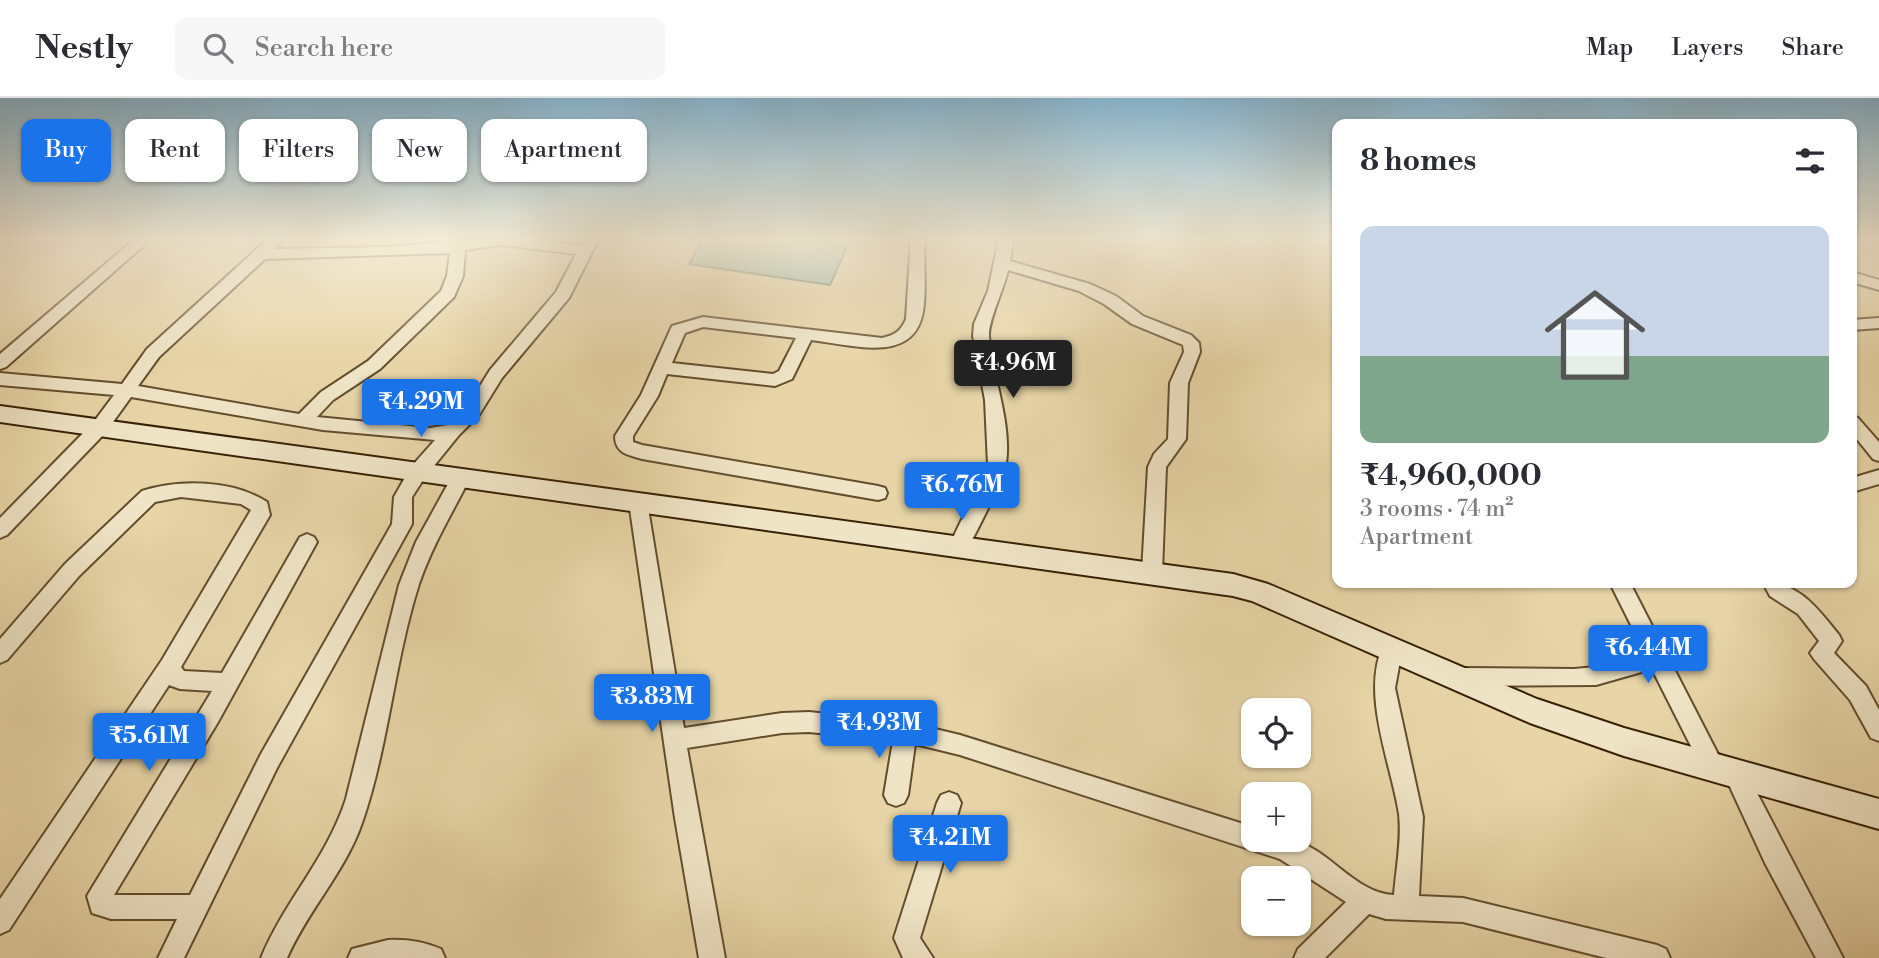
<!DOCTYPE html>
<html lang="en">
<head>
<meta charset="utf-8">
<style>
  :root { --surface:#fff; --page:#f7f7f7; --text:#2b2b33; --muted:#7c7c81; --line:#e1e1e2; --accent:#1a73e8 }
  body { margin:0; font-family:"Libre Bodoni",serif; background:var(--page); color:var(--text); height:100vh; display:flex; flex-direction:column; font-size:26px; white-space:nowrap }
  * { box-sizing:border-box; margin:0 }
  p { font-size:23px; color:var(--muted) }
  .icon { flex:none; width:38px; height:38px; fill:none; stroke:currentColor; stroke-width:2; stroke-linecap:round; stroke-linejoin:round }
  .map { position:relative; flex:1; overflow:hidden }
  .panel { position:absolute; left:1332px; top:21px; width:525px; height:469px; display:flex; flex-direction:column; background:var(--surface); border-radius:14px; box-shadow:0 2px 5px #0004 }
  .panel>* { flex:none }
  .banner { position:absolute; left:21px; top:21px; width:665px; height:63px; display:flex; gap:14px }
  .tools { position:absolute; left:1241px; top:600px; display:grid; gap:14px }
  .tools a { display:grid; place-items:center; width:70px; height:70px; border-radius:14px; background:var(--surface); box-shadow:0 2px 5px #0004; font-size:35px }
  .price { position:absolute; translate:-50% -60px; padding:0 16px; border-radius:7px; background:var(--accent); color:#fff; font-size:23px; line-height:46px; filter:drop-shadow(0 2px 4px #0008) }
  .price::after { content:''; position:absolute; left:50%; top:42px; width:21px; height:16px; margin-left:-10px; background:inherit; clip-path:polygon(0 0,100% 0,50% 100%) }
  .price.on { background:#222; color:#fff }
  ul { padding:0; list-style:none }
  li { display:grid; align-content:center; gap:14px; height:371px; padding:0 28px }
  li+li { border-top:2px solid var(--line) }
  li span { display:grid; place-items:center; height:217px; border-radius:14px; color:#555 }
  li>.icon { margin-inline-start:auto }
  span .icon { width:126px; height:126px; fill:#fffc; stroke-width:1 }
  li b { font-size:30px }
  h2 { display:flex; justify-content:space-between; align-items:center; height:84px; padding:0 28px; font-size:30px }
  .chip { padding:0 24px; border-radius:14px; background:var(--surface); box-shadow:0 2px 5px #0004; font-size:24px; line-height:63px }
  .chip.on { background:var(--accent); color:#fff }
  header { display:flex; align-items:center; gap:42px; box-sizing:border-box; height:98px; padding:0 35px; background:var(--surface); border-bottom:2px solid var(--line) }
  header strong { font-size:33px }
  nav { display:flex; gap:38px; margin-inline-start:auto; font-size:24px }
  .search { width:490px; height:63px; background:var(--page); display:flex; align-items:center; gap:18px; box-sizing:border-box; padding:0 24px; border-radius:14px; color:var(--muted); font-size:26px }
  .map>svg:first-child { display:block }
  .water { fill:#97b8ae; stroke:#717b6a; stroke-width:2 }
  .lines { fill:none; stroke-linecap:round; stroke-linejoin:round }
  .minor-casing { stroke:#644d2d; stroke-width:4 }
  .secondary-casing { stroke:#382004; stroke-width:4 }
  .minor { fill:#efe4c6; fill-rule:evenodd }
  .secondary { fill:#efe4c6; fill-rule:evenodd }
</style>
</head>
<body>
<header>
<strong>Nestly</strong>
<div class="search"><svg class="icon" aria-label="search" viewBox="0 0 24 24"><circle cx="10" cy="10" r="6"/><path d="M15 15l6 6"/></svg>Search here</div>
<nav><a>Map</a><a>Layers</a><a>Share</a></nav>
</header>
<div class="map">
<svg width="1879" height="860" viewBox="0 0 1879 860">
  <rect width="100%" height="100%" fill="#e7d5a7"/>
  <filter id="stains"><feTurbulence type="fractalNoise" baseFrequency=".00286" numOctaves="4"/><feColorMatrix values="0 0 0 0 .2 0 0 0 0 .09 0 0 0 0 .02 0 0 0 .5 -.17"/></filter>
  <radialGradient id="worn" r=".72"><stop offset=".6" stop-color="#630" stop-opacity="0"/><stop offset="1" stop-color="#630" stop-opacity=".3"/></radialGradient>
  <!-- water -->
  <path class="water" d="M703,140H851L830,187L689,166Z"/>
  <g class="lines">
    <!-- minor casing -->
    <g class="minor-casing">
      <path id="minor" d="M136,140H152L6,269L0,271V256Z
        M269,140H285L275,151L390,149L484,140H522L581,148L584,140H599L569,200L502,280L479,317L459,337L425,379L412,399V426L277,670L184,860H158L177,821H111L92,815L87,798L212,593L180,591L169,587L9,832L0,836V801L162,562L251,412L241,406L181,399L155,404L79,478L7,562L0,565V541L65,466L142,393C180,381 233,382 267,404L270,417L181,569L184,573L222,575L300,439L307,436L314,439L317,444L218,624L114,797H190L261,656L392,426L394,399L411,369L435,342L323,332L131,299L105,335L7,437L0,440V420L93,325L114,297L0,287V275L122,286L147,251ZM501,147L576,156L556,194L490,272L467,309L448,327L430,330L317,319L333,302L380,271L454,199L463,178L465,152ZM450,155L447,178L441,193L368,263L321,294L299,316L138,288L159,259L265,161Z
        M911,140H925C923,162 926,183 924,205C920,269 855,247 811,242L792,281L775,288L667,276L658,298L633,338V344L642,347L878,388L885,390L887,395L885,400L878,402L642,361C628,357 615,355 615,338L641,297L672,228L703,219L882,240C895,237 901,233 906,221ZM703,229L796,240L779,273L773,276L672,265L685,235Z
        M999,140H1014L1010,163L1090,186L1116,198L1143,218L1191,237L1199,245L1200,254L1188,285L1186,341L1166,369L1162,474L1159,480L1152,482L1145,480L1142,474L1148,369L1154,356L1168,341L1170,285L1184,254L1183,247L1132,226L1104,206L1079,193L1008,172C1004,191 988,223 989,238C992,278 1012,324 1006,366C1004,381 975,437 966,453L959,456L952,453L949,448L988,367L985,302L973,238L974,226L988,193Z
        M1852,174L1879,182V192L1852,184Z
        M1879,220V230L1852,232V222Z
        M1852,318L1858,320L1879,344V363L1873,361L1852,335Z
        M1879,372V386L1852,394V380Z
        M461,373L468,375L470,380C452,415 432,448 419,486C394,564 389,647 362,725C345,774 308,812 287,860H261C285,802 326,762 346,701L399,487L416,444L454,375Z
        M638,397L645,399L647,404L684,630L782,615L809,614L906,624L960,637L1253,729V742C1265,742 1281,739 1292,742C1330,751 1354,795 1394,797C1396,771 1402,741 1399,716C1391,665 1360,594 1384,546L1391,543L1398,546L1402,552L1395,590L1423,719L1419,798L1463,800L1657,847L1666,851L1670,860H1606L1463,824L1386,821L1369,816L1325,860H1294L1298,851L1346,804L1280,761L960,657L915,646L908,697L904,705L896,708L888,705L884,697L893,643L809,634L782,635L687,650L725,860H699L675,720L629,404L631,399Z
        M1610,485H1630L1722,664L1725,671L1722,678L1714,682L1706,678L1652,571L1596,587L1463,588L1455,586L1452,579L1455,572L1463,570L1574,571L1596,569L1645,555Z
        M1763,485C1798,483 1818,511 1839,537L1842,543L1834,555L1866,588L1879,612V643L1871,640L1850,602L1814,561L1810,555L1819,543L1798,516L1770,498Z
        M1736,667L1744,670L1843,860H1816L1765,765L1725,678L1728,670Z
        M949,694L957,697L961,705L920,840L933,860H903L894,840L937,705L941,697Z
        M388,842C407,841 424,844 441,851L445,860H348L352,851Z"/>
    </g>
    <!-- secondary casing -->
    <g class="secondary-casing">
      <path id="secondary" d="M0,308L1233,476L1268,486L1537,601L1624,630L1879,701V731L1624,658L1530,625L1252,503L1233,498L0,324Z"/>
    </g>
    <!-- minor -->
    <use href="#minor" class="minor"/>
    <!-- secondary -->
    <use href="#secondary" class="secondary"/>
  </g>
  <!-- sky -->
  <linearGradient id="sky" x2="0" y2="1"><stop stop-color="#87b6d1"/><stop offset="0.54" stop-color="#f4ecd7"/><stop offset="1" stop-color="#f4ecd7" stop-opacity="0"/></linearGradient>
  <rect width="1879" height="261" fill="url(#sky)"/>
  <rect width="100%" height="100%" filter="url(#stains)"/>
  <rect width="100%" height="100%" fill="url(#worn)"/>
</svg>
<div class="tools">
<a><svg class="icon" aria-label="locate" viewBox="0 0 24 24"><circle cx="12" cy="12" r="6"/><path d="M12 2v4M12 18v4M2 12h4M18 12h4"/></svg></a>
<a>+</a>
<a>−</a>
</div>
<b class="price on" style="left:1013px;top:302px">₹4.96M</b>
<b class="price" style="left:421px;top:341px">₹4.29M</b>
<b class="price" style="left:962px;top:424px">₹6.76M</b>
<b class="price" style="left:1648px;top:587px">₹6.44M</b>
<b class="price" style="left:652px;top:636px">₹3.83M</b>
<b class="price" style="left:879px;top:662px">₹4.93M</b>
<b class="price" style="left:149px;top:675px">₹5.61M</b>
<b class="price" style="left:950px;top:777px">₹4.21M</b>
<div class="banner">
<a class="chip on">Buy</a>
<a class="chip">Rent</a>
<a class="chip">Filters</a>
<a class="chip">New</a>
<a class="chip">Apartment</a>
</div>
<section class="panel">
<h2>8 homes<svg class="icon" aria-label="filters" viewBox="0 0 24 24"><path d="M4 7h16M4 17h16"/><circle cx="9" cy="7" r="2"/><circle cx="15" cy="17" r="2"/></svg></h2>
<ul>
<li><span style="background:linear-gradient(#c9d6e8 60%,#7fa58c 0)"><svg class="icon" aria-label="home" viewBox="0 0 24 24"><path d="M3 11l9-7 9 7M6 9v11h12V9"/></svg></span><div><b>₹4,960,000</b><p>3 rooms · 74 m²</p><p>Apartment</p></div></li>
</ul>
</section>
</div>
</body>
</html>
